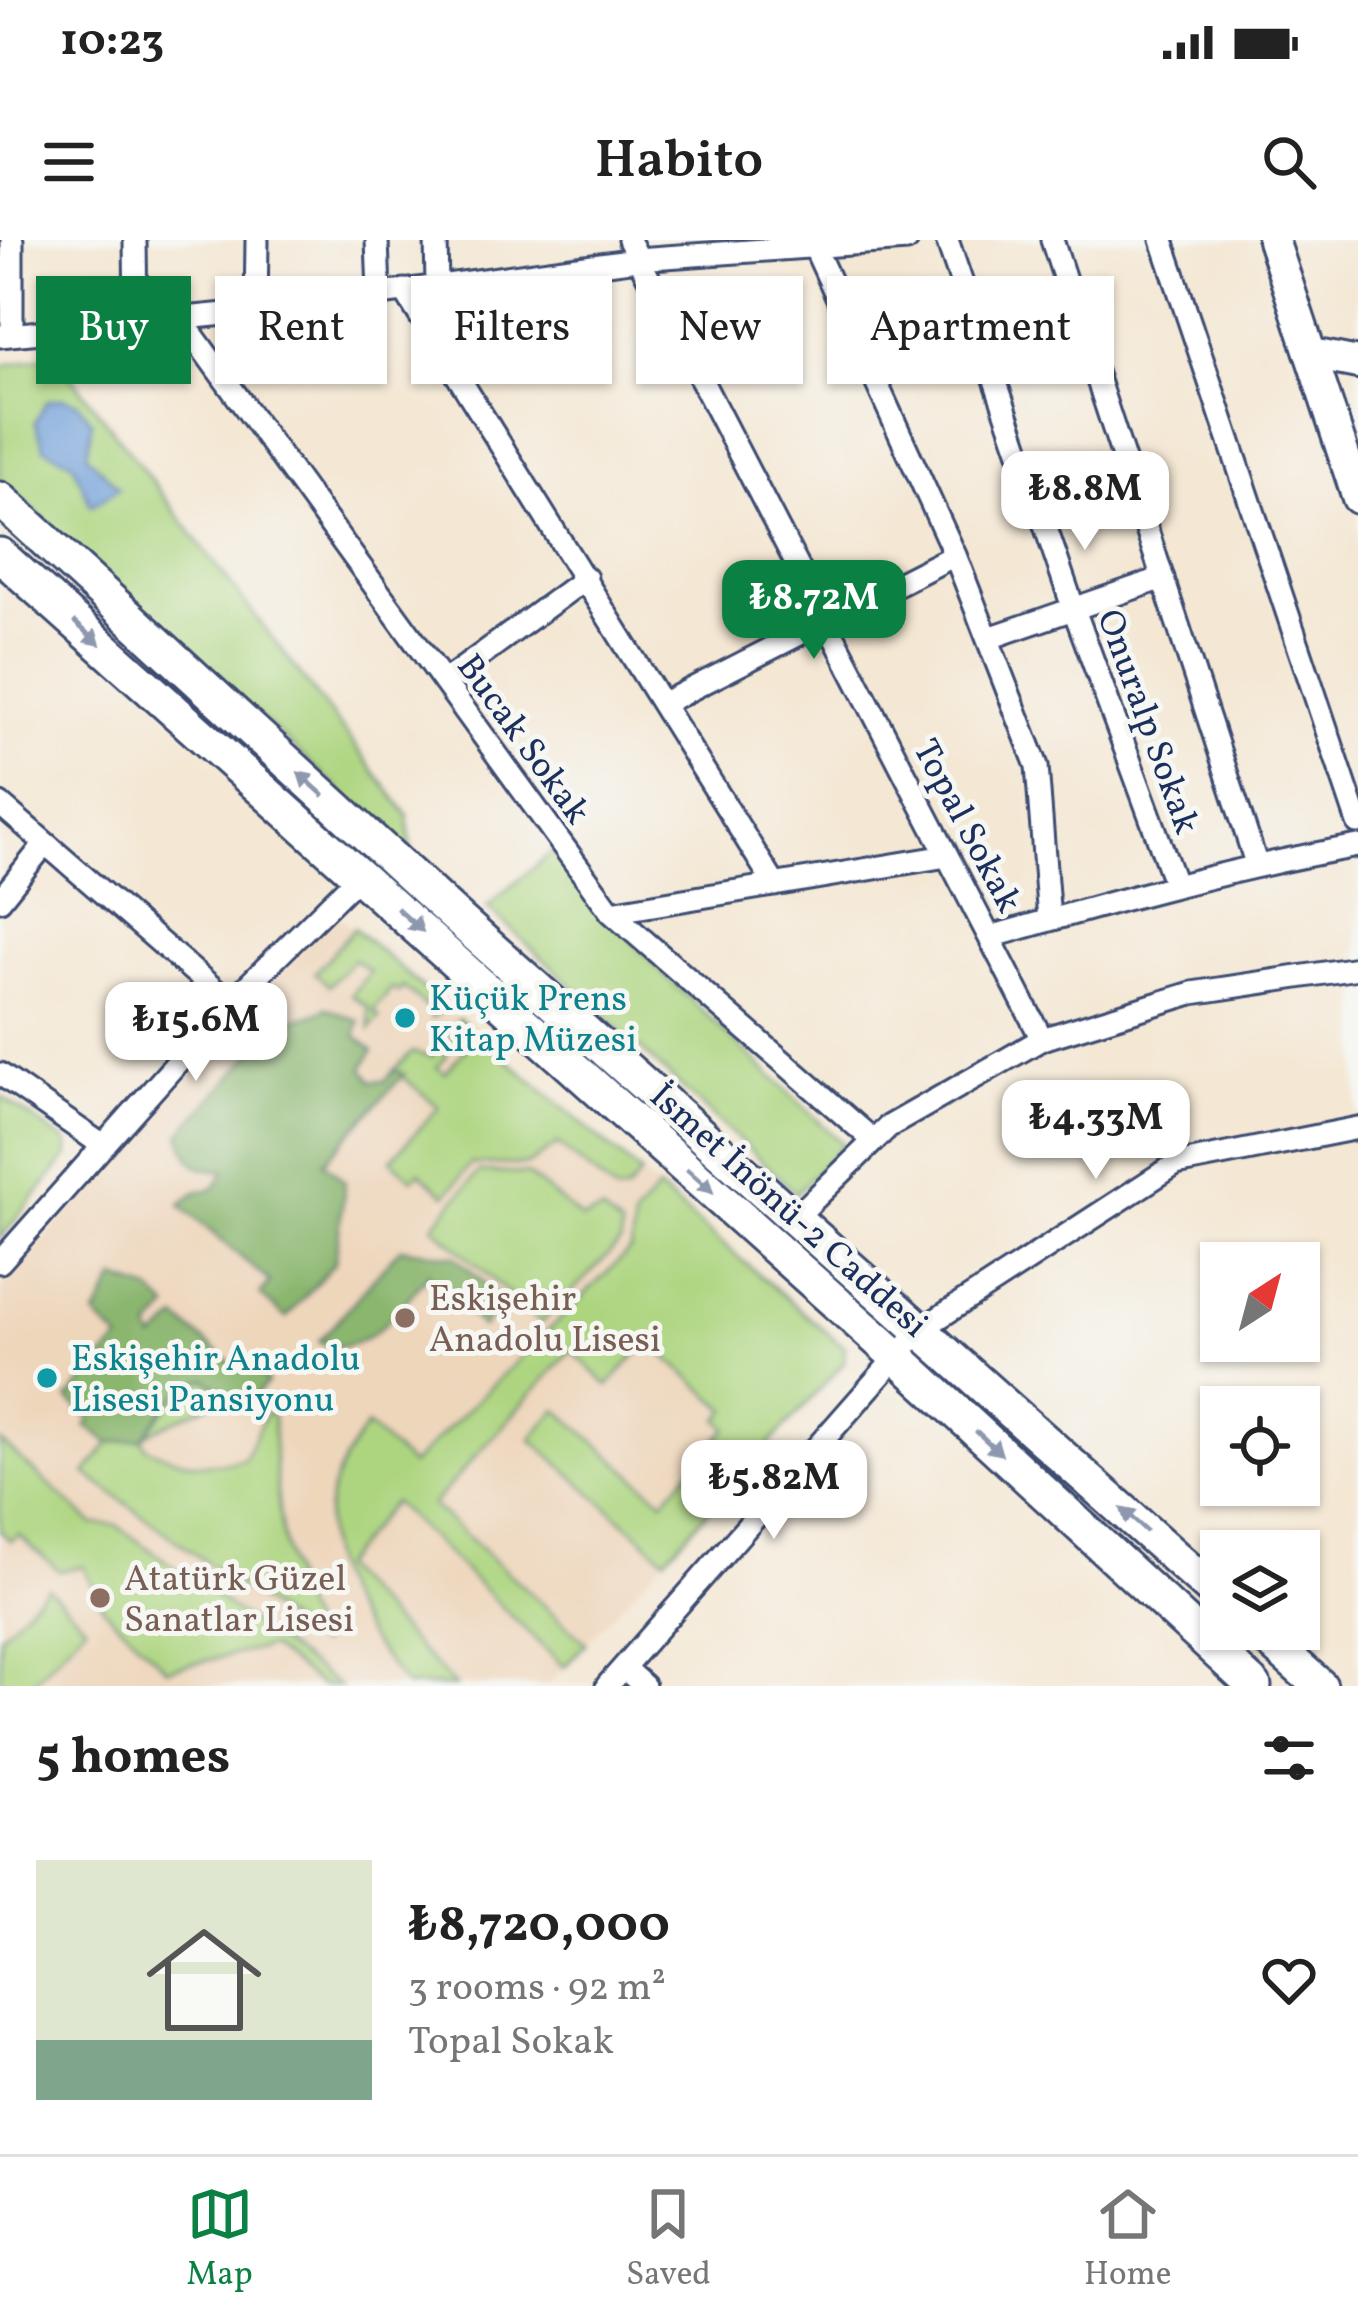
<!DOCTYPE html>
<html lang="en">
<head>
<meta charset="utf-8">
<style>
  :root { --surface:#fff; --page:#f2f2f2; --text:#222; --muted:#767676; --line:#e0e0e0; --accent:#0b8043 }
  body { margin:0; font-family:Vollkorn,serif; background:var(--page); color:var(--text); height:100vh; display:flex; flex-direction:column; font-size:45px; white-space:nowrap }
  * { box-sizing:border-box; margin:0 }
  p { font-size:39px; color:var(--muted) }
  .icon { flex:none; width:66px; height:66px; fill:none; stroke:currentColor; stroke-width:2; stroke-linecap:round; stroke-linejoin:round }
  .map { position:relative; height:1446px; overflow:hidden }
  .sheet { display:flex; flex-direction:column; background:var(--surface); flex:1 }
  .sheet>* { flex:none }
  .top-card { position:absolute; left:36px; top:36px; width:1287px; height:108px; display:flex; gap:24px }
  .needle { width:78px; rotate:36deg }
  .fabs { position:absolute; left:1200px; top:1002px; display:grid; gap:24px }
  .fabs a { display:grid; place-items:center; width:120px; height:120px; border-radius:0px; background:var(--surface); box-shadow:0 3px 9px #0004; font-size:60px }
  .price { position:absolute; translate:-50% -102px; padding:0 27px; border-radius:24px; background:#fff; color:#222; font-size:39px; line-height:78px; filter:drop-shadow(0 3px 6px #0008) }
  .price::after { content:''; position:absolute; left:50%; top:72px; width:36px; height:27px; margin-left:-18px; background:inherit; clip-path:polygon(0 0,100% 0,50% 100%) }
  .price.active { background:var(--accent); color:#fff }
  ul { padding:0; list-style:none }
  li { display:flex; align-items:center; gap:36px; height:300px; padding:0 36px }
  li+li { border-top:3px solid var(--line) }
  li span { display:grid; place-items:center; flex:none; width:336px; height:240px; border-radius:0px; color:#555 }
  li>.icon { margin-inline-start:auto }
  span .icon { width:144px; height:144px; fill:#fffc; stroke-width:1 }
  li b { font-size:51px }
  h2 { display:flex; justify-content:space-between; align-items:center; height:144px; padding:0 36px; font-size:51px }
  .pill { padding:0 42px; border-radius:0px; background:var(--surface); box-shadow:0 3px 9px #0004; font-size:42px; line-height:108px }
  .pill.active { background:var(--accent); color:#fff }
  .status { display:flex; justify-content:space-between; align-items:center; height:84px; padding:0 60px; background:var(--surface); direction:ltr }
  .status svg { height:33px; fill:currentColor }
  header { display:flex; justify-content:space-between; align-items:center; height:156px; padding:0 36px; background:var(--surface); font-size:54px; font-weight:600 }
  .tab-bar { display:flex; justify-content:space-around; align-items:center; height:168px; border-top:3px solid var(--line); background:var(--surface); font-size:33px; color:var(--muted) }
  .tab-bar a { display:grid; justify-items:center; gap:6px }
  .tab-bar .active { color:var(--accent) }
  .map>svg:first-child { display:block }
  .built { fill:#eed6bb }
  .green { fill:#add580; stroke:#64826f; stroke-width:3 }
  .forest { fill:#8ab66e; stroke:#527266; stroke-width:3 }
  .water { fill:#719fd9; stroke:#46679c; stroke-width:3 }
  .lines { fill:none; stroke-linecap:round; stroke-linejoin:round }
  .minor-casing { stroke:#3c4b70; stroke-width:27 }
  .secondary-casing { stroke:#3c4b70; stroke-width:36 }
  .primary-casing { stroke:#3c4b70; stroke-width:39 }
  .minor { stroke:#fff; stroke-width:21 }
  .secondary { stroke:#fff; stroke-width:30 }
  .primary { stroke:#fff; stroke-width:33 }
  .oneway { fill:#8d97ae }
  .culture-dot { fill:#0f9aa8; stroke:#f6f6f2; stroke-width:4.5 }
  .education-dot { fill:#8d6e63; stroke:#f6f6f2; stroke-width:4.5 }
  .labels { text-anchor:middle; stroke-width:10; stroke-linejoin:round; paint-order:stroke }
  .street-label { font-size:36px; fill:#1b2f5e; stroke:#f6f6f2 }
  .culture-label { font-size:36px; fill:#0d838f; stroke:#f6f6f2; text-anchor:start }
  .education-label { font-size:36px; fill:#785e54; stroke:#f6f6f2; text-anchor:start }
</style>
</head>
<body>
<div class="status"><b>10:23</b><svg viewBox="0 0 49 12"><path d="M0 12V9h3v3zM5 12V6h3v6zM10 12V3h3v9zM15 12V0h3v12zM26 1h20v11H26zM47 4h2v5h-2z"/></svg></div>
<header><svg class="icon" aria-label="menu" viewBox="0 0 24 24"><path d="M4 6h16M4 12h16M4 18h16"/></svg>Habito<svg class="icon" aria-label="search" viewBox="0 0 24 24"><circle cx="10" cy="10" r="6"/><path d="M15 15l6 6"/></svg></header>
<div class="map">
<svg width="1358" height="1446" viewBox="0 0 1358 1446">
  <rect width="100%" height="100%" fill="#f6f6f2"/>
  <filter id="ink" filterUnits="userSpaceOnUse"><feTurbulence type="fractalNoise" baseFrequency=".00833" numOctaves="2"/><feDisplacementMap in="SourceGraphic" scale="24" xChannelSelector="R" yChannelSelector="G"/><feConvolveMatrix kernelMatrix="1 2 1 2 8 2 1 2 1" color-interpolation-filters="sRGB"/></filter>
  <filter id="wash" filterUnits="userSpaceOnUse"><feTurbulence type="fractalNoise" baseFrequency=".004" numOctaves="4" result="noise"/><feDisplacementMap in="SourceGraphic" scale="48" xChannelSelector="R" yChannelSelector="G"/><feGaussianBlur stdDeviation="2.7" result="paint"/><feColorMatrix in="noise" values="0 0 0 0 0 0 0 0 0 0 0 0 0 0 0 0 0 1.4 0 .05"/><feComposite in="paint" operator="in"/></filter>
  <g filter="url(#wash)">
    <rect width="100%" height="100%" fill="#f4e7d3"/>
    <!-- built -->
    <path class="built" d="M335,673L844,1107V1123L547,1446H0V1049Z"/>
    <!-- green -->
    <path class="green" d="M55,115L408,575L411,615L0,240V126Z
      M552,612L652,723L843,904L796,953L487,667Z
      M354,688L446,768L430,779L434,773L403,747L398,752L392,748L373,771L380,777L370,789L368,767L351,755L370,732L354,719L329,746L315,733Z
      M459,779L641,934L626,952L616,953L558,904L527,925L471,924L446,955L419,932L412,939L391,920L439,867L394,830L413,812L432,817L438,808L447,815L437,827L445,833L466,809L450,795Z
      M0,856L68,903V916L0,999Z
      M479,932L527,934L582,979L602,972L621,987V1002L541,1083L433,986Z
      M658,949L844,1107V1123L665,1318L531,1199L557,1169L663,1261L727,1188L719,1180L727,1170L648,1101L608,1146L571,1110L432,1265L586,1403L564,1427L393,1262L339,1327L455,1446H406C337,1360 288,1287 367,1186L411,1225L631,1009L634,978Z
      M206,1138L227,1154C200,1172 168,1180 142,1198L146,1207C180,1224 207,1228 244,1219L266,1173L273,1176C276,1257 279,1334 321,1406L86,1234L109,1203L142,1198L179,1153Z
      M0,1201L93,1284L116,1285L339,1446H322L269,1407L167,1429L104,1369L83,1326L59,1331L19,1295L11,1301L0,1291Z
      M47,1347L86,1385L29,1446H0V1395Z"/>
    <!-- forest -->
    <path class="forest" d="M326,768L359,781L356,796L373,810L363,828L372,841H385L394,830L404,834L324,922L345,942L335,1022L286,1078L260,1055L270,1042L180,965L196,952L214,949L225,931C192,928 191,925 180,894L275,788C291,775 310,780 326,768Z
      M400,1008L454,1016L505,1062L482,1087L428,1034C403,1064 363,1123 319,1102Z
      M116,1039L151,1051L169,1068L150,1090L154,1100L178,1079L238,1129L244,1122L268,1142L245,1167L206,1139C176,1147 160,1175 142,1199L109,1203L86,1186L91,1180L68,1159L120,1100L95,1076Z"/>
    <!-- water -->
    <path class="water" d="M62,158L78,163L92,182L87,215L119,248L91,266L73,223L44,208L35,182L47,161Z"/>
  </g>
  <g filter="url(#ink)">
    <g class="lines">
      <!-- minor casing -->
      <g class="minor-casing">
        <path id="minor" d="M135,0L136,81
          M377,0L379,53
          M436,0L437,45
          M629,0L1042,799
          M947,0L1073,367L1175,644
          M1052,0L1256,623
          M1162,0L1358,583
          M814,6L955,315L1037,526L1049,680
          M404,50L775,645
          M256,71L257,0
          M181,79L611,672L874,901
          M12,93V0
          M0,96L256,71L637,19L907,0
          M989,398L1163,338
          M444,442L586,338
          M664,463L955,315
          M0,564L230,763
          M0,660L44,605
          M611,672L947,616
          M990,697C1112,662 1233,628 1358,606
          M0,834L102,905
          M795,978L888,887L1042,799L1192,753L1358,728
          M0,1022L230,763L360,635
          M624,1428L644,1446
          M607,1446L920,1090L1176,924L1358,888"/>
      </g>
      <!-- secondary casing -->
      <g class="secondary-casing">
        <path id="secondary" d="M1273,0L1358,258
          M1312,114L1358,123"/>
      </g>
      <!-- primary casing -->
      <g class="primary-casing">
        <path id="primary" d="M0,259L455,676L1221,1358
          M0,315L898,1118L1254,1446
          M1256,1389L1320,1446"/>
      </g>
      <!-- minor -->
      <use href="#minor" class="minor"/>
      <!-- secondary -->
      <use href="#secondary" class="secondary"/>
      <!-- primary -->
      <use href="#primary" class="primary"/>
    </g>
    <!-- one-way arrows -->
    <defs><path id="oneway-solid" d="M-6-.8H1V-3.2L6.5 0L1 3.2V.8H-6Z" transform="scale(3)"/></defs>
    <g class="oneway">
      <use href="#oneway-solid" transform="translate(87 393) rotate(42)"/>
      <use href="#oneway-solid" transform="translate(311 544) rotate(-138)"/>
      <use href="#oneway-solid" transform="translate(410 680) rotate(42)"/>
      <use href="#oneway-solid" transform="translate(700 941) rotate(42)"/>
      <use href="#oneway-solid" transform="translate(989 1203) rotate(43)"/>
      <use href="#oneway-solid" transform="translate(1134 1280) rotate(-138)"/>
    </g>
  </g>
  <!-- markers -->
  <g class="culture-dot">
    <circle cx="405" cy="778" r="12"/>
    <circle cx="47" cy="1138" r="12"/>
  </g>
  <g class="education-dot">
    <circle cx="405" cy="1078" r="12"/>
    <circle cx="100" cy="1358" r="12"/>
  </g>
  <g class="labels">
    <!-- street labels -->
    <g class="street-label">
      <text transform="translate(1150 481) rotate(70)" y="13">Onuralp Sokak</text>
      <text transform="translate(525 498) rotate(54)" y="13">Bucak Sokak</text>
      <text transform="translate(969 585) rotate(62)" y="13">Topal Sokak</text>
      <text transform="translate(790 969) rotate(42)" y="13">İsmet İnönü-2 Caddesi</text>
    </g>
    <!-- culture labels -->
    <g class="culture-label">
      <text x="429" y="770">Küçük Prens<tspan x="429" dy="41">Kitap Müzesi</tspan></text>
      <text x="71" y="1130">Eskişehir Anadolu<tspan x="71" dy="41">Lisesi Pansiyonu</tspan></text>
    </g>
    <!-- education labels -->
    <g class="education-label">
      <text x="429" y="1070">Eskişehir<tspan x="429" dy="41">Anadolu Lisesi</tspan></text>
      <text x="124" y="1350">Atatürk Güzel<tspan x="124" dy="41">Sanatlar Lisesi</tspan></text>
    </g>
  </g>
</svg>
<div class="fabs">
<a><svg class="needle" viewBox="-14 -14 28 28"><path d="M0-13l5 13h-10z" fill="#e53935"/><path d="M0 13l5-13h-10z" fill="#767676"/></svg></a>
<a><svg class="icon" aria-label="locate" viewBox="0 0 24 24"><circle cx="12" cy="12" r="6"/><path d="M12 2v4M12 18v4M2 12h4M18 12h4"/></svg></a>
<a><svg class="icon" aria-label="layers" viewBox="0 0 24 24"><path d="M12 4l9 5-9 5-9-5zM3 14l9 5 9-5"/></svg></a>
</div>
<b class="price" style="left:1085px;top:313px">₺8.8M</b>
<b class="price active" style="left:814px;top:422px">₺8.72M</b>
<b class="price" style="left:196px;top:844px">₺15.6M</b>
<b class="price" style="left:1096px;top:942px">₺4.33M</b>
<b class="price" style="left:774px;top:1302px">₺5.82M</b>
<div class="top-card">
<a class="pill active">Buy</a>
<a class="pill">Rent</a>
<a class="pill">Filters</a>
<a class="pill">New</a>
<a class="pill">Apartment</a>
</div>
</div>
<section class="sheet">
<h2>5 homes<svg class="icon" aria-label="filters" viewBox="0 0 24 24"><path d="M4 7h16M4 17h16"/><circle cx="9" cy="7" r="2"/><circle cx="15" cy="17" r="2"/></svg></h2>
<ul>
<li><span style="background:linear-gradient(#dfe7d0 75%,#7fa58c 0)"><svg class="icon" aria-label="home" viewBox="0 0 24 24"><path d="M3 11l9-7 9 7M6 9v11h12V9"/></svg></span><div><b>₺8,720,000</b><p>3 rooms · 92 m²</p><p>Topal Sokak</p></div><svg class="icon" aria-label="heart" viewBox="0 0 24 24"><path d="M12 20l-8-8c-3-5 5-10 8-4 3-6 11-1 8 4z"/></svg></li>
</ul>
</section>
<nav class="tab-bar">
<a class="active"><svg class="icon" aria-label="map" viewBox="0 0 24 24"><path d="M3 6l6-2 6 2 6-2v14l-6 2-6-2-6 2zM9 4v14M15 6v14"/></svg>Map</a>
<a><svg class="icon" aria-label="saved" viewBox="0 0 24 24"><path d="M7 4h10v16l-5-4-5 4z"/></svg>Saved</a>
<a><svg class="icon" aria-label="home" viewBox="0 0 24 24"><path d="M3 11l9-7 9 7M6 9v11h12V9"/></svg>Home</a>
</nav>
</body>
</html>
